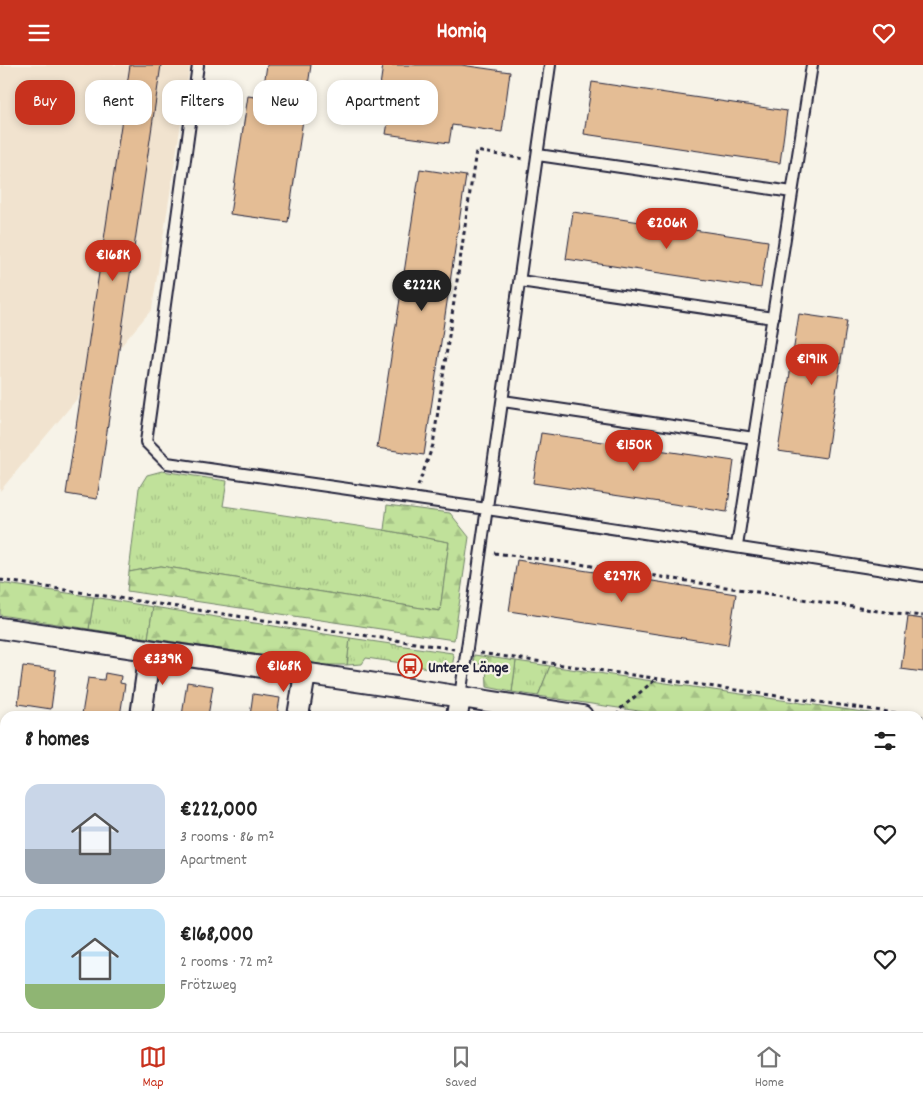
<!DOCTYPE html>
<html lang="en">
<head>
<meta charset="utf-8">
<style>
  :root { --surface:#fff; --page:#f6f6f6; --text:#222; --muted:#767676; --line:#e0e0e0; --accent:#c8321e }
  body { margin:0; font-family:Dekko,sans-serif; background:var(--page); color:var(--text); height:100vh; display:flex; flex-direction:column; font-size:19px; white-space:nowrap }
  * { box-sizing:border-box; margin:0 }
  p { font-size:16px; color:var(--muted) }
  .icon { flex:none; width:28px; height:28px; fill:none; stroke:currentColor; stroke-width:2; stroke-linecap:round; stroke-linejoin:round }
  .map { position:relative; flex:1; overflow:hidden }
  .drawer { position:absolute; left:0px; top:646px; width:924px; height:321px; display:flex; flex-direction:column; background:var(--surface); border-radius:15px 15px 0 0; box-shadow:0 2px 8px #0003 }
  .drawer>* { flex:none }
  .hud { position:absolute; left:15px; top:15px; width:500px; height:45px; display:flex; gap:10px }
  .price { position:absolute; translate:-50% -42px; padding:0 11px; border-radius:18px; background:var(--accent); color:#fff; font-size:16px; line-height:32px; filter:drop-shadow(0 1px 2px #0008) }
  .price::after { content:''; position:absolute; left:50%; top:30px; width:15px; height:11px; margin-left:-8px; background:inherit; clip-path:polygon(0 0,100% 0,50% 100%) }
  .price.selected { background:#222; color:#fff }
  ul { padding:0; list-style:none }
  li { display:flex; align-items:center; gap:15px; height:125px; padding:0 25px }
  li+li { border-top:1px solid var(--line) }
  li span { display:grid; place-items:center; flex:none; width:140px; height:100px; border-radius:15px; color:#555 }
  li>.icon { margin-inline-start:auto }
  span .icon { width:60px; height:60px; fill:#fffc; stroke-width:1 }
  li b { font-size:21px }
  h2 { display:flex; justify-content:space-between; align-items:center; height:60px; padding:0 25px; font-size:21px }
  .tag { padding:0 18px; border-radius:15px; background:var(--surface); box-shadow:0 2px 8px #0003; font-size:18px; line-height:45px }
  .tag.selected { background:var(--accent); color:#fff }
  header { display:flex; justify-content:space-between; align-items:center; height:65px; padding:0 25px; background:var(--accent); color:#fff; font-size:22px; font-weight:700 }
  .tabs { display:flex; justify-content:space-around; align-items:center; height:70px; border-top:1px solid var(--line); background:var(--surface); font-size:14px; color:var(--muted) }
  .tabs a { display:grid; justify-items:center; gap:2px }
  .tabs .selected { color:var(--accent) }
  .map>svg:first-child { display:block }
  .built { fill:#f1e3cf }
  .grass { fill:url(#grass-tufts); stroke:#71826a }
  .forest { fill:url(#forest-firs); stroke:#71826a }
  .building { fill:#e4bd95; stroke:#22223b }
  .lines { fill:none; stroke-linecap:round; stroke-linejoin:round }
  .lane-casing { stroke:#22223b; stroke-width:14 }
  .street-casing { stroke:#22223b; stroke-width:24 }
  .path { stroke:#22223b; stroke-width:3; stroke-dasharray:4 4; stroke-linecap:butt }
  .lane { stroke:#f7f3e8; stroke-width:10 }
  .street { stroke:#f7f3e8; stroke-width:20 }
  .labels { text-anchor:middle; stroke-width:4.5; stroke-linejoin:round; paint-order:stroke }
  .poi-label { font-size:16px; font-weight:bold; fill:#22223b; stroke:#f7f3e8; text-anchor:start }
</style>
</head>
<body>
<header><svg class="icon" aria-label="menu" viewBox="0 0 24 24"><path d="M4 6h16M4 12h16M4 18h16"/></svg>Homiq<svg class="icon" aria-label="heart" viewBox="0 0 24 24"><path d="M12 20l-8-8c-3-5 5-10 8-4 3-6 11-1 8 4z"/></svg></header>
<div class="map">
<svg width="923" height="967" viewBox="0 0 923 967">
  <defs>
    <pattern id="grass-tufts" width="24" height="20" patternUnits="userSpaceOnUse" patternTransform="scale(1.25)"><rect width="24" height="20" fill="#c0e19a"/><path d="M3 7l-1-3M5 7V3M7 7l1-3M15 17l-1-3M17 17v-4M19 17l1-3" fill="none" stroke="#a5c186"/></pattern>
    <pattern id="forest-firs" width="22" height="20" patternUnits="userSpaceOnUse" patternTransform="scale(1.25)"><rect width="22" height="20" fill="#c0e19a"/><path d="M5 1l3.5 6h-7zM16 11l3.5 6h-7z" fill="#a5c186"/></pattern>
  </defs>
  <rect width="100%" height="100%" fill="#f7f3e8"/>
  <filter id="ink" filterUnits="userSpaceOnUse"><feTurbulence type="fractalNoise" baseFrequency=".02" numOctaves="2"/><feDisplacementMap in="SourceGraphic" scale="10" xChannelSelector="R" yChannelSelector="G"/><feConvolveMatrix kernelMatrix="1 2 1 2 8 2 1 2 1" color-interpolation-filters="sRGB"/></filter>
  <g filter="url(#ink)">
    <!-- built -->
    <path class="built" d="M0,0H190L152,244L0,426Z"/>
    <!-- grass -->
    <path class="grass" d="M162,406L227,416L223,441L384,465L449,477L440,546L161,501L129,507L139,423L147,410Z
      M94,532L153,542L148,573L89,564Z
      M350,573L452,588L454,591L452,602L445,606L417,601V597L403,595L402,598L366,593L362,599L347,600Z
      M516,596L550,601L538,631L512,627Z"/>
    <!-- forest -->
    <path class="forest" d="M387,440L450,448L469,472L454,575L127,526L129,507L161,501L440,546L449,477L384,465Z
      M0,518L94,532L89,564L0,550Z
      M153,542L350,573L347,600H325L148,573Z
      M474,590L516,596L512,627L487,622L486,598L473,600Z
      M550,601L890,651H672L538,631Z"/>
    <!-- building -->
    <path class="building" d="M130,0H161L97,434L66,429Z
      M267,0H311L288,157L230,149L248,31L262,33Z
      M383,0H461L510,7L502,67L452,60L449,78L386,69L389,51L376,49Z
      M592,17L787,46L780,98L584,69Z
      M420,104L466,111L424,390L377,383Z
      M573,147L768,176L761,223L566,194Z
      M799,249L847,256L826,393L778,386Z
      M541,368L734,396L727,447L533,418Z
      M517,495L736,529L728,580L509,546Z
      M908,552L923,554V607L901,604Z
      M23,601L56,605L51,644L18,639Z
      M105,608L121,611L120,618L125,619L120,651H98L82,649L88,613L104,615Z
      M187,617L213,621L208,651H182Z
      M253,629L280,633L277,651H250Z"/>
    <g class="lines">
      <!-- lane casing -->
      <g class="lane-casing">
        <path id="lane" d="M198,0L146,377L167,398L487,444L923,511
          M538,90L792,127
          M520,216L773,253
          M503,336L754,373
          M737,481L812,0
          M460,632L550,0"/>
      </g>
      <!-- street casing -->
      <g class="street-casing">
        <path id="street" d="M0,563L430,627L582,651
          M141,651L150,586
          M298,651L305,609
          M457,651L460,632
          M919,701L923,702
          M94,967L95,962
          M250,967V962
          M410,967V962
          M570,967V962
          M756,967L757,962"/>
      </g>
      <!-- path -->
      <path class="path" d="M418,421L433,380L476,86L524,94
        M494,488L579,499L878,546L923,551
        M0,515L454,584
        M480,588L916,651
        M618,651L619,645L656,614
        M919,652H923"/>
      <!-- lane -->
      <use href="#lane" class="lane"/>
      <!-- street -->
      <use href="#street" class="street"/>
    </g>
  </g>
  <!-- icons -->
  <defs>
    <g id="bus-ring" transform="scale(1.25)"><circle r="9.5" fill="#f7f3e8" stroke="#c8321e" stroke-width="1.5"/><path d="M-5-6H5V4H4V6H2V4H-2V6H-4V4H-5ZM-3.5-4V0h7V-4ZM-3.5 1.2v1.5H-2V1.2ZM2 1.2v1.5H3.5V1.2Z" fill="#c8321e"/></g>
  </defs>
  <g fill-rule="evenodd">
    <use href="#bus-ring" x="410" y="601"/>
  </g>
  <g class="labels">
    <!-- poi labels -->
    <g class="poi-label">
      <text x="428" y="607">Untere Länge</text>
    </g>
  </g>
</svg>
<b class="price" style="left:667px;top:185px">€206K</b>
<b class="price" style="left:113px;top:217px">€168K</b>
<b class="price selected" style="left:422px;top:247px">€222K</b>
<b class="price" style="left:812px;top:321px">€191K</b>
<b class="price" style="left:634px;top:407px">€150K</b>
<b class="price" style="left:622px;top:538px">€297K</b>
<b class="price" style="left:163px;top:621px">€339K</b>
<b class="price" style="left:284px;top:628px">€168K</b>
<div class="hud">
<a class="tag selected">Buy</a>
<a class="tag">Rent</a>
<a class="tag">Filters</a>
<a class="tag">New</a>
<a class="tag">Apartment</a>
</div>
<section class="drawer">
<h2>8 homes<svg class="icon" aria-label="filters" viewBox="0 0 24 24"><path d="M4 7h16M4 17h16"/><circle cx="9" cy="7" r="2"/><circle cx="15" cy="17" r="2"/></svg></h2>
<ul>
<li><span style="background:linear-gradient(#c9d6e8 65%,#9aa5b1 0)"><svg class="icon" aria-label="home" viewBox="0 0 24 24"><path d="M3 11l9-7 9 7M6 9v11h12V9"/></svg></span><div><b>€222,000</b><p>3 rooms · 86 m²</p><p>Apartment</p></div><svg class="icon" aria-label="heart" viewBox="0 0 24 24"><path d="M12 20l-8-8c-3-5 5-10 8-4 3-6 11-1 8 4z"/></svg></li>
<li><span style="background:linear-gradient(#bfe0f5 75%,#8fb573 0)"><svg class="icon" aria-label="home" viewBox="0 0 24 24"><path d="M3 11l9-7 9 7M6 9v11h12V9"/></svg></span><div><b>€168,000</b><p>2 rooms · 72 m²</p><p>Frötzweg</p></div><svg class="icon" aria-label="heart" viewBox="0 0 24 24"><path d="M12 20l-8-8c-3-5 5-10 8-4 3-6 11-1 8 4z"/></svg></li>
</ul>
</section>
</div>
<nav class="tabs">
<a class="selected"><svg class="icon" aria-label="map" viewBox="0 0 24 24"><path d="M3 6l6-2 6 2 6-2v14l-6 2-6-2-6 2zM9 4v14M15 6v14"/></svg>Map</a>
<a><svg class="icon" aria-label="saved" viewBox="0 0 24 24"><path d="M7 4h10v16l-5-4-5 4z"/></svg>Saved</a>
<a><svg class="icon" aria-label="home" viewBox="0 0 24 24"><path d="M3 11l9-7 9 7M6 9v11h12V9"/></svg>Home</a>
</nav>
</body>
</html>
